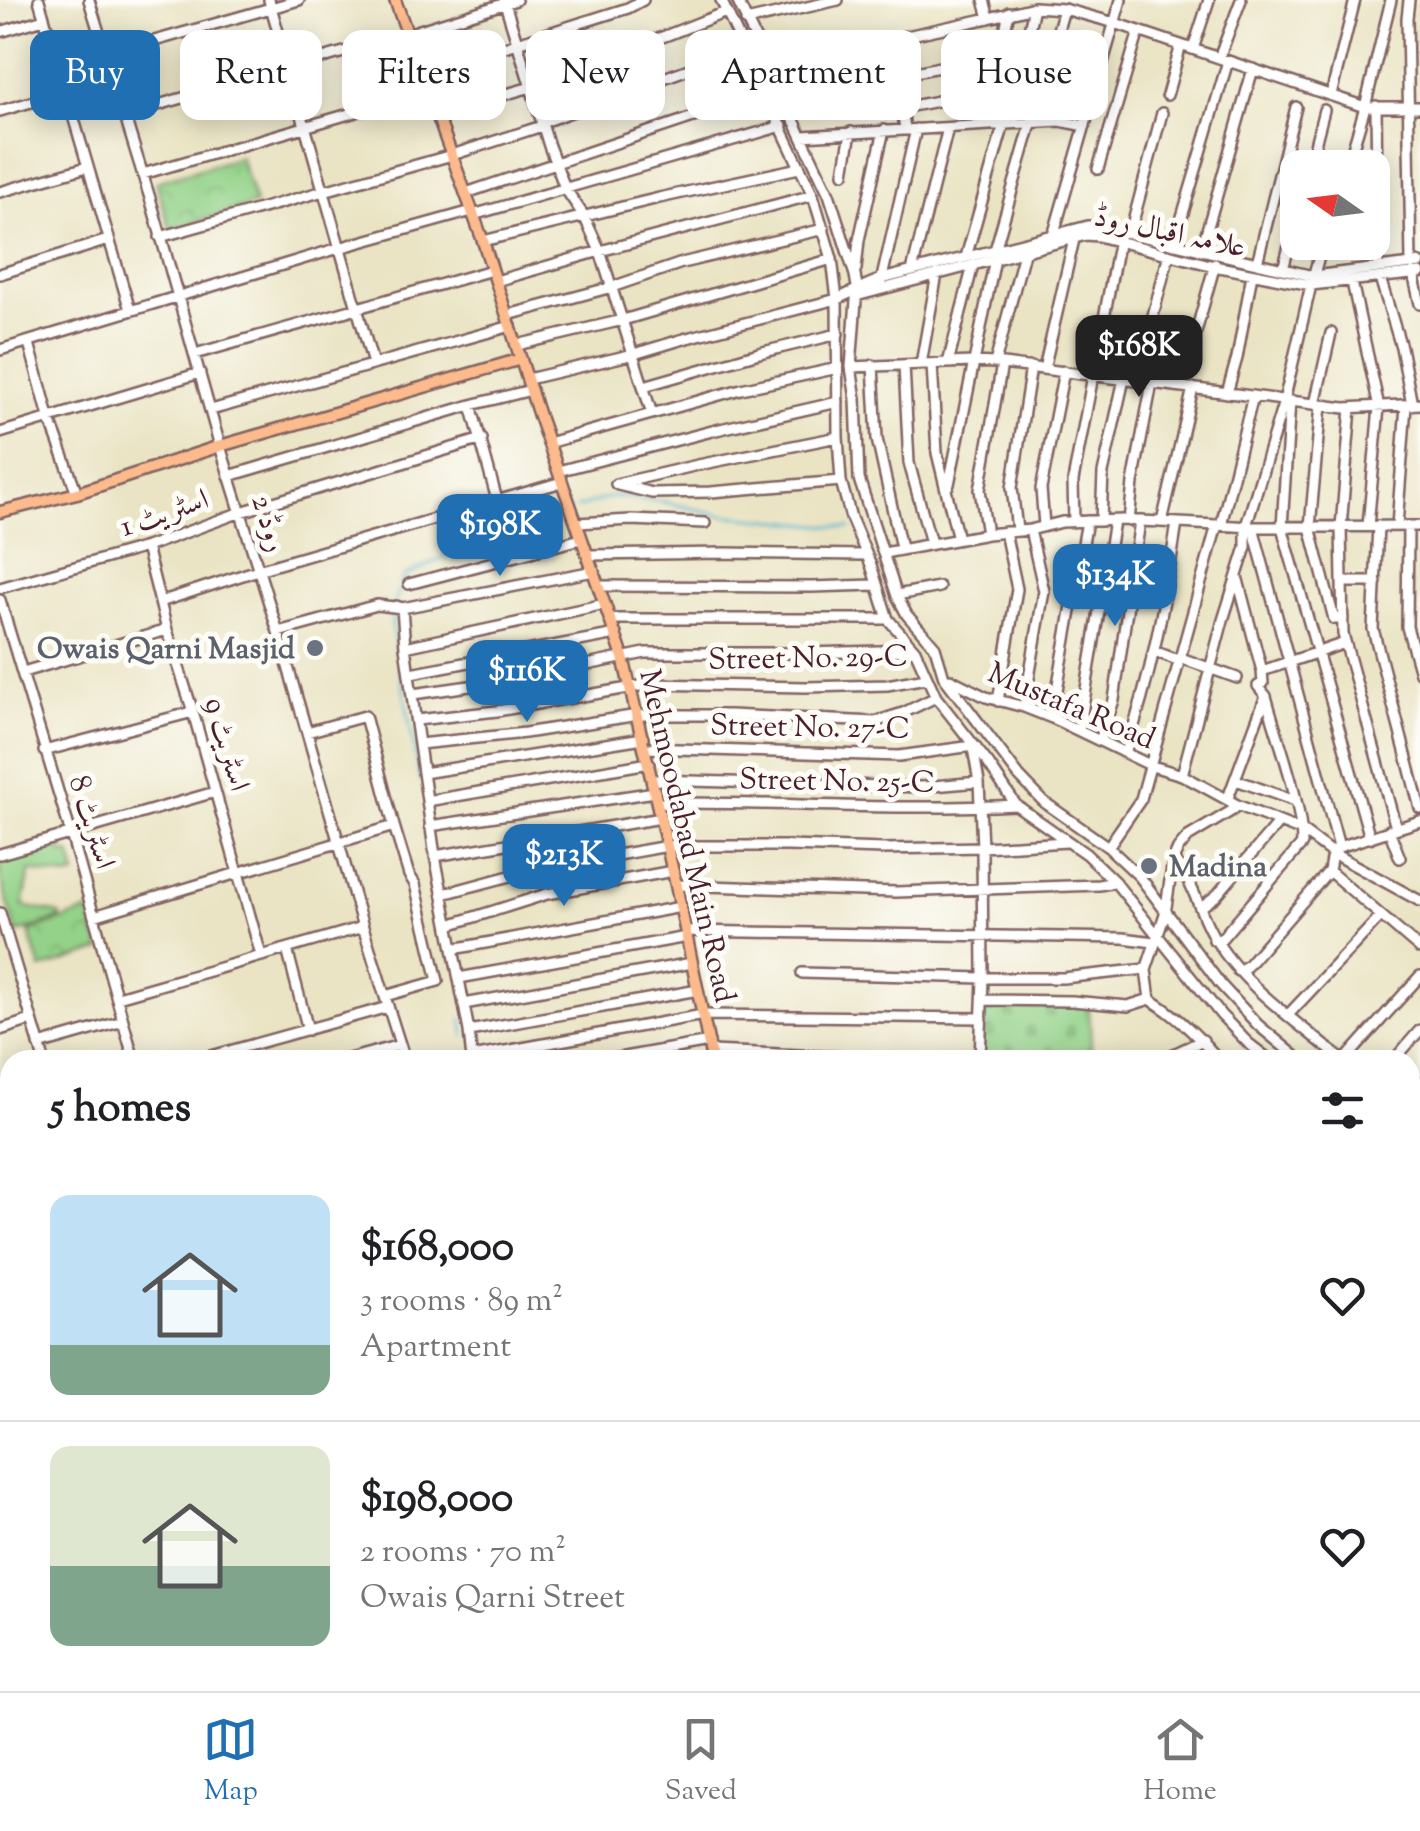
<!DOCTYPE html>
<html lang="en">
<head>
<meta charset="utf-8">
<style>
  :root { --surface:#fff; --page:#f2f2f2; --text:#202124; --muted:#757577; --line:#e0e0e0; --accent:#1f6fb2 }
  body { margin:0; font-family:"Sorts Mill Goudy",Amiri,serif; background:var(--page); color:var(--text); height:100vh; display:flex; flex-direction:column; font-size:38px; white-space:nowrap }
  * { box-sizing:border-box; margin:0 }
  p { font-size:32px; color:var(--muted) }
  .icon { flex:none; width:55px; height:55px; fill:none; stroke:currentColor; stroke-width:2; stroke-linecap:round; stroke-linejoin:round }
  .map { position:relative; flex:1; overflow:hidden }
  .drawer { position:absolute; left:0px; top:1050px; width:1420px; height:642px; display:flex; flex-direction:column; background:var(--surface); border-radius:30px 30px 0 0; box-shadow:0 5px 25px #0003 }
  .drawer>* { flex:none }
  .banner { position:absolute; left:30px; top:30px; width:1360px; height:90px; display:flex; gap:20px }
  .needle { width:65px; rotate:284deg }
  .tools { position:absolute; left:1280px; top:150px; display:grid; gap:20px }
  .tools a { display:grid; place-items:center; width:110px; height:110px; border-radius:20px; background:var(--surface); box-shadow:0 5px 25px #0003; font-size:50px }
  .price { position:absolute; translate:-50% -85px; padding:0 22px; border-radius:20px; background:var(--accent); color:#fff; font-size:32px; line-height:65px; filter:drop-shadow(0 2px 5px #0008) }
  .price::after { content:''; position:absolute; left:50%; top:60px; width:30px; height:22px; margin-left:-15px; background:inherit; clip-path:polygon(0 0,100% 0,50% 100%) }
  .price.current { background:#222; color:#fff }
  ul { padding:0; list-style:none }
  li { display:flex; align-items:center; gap:30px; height:250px; padding:0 50px }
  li+li { border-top:2px solid var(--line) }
  li span { display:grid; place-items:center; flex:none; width:280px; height:200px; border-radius:20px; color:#555 }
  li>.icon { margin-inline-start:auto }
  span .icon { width:120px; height:120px; fill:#fffc; stroke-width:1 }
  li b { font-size:42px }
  h2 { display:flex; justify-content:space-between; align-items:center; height:120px; padding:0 50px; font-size:42px }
  .tag { padding:0 35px; border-radius:20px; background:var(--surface); box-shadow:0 5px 25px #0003; font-size:35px; line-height:90px }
  .tag.current { background:var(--accent); color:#fff }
  .tabs { display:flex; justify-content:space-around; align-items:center; height:140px; border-top:2px solid var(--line); background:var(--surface); font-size:28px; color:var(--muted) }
  .tabs a { display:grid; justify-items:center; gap:5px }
  .tabs .current { color:var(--accent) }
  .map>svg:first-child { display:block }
  .grass { fill:#93d288; stroke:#6e785a; stroke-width:2.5 }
  .cemetery { fill:url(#cemetery-stones); stroke:#6e785a; stroke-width:2.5 }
  .park { fill:url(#park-crowns); stroke:#6e785a; stroke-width:2.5 }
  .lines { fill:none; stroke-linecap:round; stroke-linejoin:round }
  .stream { stroke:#51b3d0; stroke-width:2.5 }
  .minor-casing { stroke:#826461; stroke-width:14 }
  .major-casing { stroke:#826461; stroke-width:15 }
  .minor { stroke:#fff; stroke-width:9 }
  .major { stroke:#fcba8d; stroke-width:10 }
  .worship-dot { fill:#6b7280; stroke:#fdfcf7; stroke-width:4 }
  .labels { text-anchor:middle; stroke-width:10; stroke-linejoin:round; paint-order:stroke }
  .street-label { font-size:30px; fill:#4a1f2b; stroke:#fdfcf7 }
  .worship-label { font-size:30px; font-weight:bold; fill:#5b616d; stroke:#fdfcf7; text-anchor:end }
</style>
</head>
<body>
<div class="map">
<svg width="1420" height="1691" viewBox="0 0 1420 1691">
  <defs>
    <pattern id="cemetery-stones" width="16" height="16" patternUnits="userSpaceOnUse" patternTransform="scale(2.5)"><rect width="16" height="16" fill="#93d288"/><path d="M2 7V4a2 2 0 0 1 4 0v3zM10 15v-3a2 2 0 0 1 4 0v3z" fill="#80b476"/></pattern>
    <pattern id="park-crowns" width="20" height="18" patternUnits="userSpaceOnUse" patternTransform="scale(2.5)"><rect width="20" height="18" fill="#93d288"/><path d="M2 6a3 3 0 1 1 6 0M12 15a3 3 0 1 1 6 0" fill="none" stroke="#80b476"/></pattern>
  </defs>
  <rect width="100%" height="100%" fill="#fdfcf7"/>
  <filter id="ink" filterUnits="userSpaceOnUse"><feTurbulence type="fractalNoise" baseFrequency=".01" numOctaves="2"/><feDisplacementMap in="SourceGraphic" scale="20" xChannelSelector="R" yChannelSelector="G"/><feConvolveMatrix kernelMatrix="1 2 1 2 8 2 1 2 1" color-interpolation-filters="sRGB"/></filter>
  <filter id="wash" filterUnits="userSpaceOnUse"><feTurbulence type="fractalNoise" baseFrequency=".0048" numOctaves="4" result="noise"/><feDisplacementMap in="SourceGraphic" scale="40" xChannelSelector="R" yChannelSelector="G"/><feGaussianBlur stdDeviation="2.25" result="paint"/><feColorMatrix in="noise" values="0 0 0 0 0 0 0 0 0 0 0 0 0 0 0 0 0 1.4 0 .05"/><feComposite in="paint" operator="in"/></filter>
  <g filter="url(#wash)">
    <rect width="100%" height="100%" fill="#eae4c4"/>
    <!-- grass -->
    <path class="grass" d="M60,845L63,854L70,853L76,875L67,877L30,871L23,906L60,914L61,918L17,933L0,877V863Z"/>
    <!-- cemetery -->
    <path class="cemetery" d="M1065,1002L1089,1008L1092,1060H982L983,1018L993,1006Z
      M1410,1501L1420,1520V1620L1410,1625Z"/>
    <!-- park -->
    <path class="park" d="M240,157L255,204L170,229L156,182Z
      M89,911L101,950L41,969L29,931Z"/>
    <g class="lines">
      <!-- stream -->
      <path class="stream" d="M577,508L613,496L660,501L722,515L850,528
        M858,528L867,529
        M395,602L404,576C428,567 447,554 470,543C501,529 536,519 570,510
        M394,610L392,625L420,780
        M462,1019L465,1036
        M0,1193L10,1190"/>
    </g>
  </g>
  <g filter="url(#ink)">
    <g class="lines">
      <!-- minor casing -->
      <g class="minor-casing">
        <path id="minor" d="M39,0L130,310
          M89,0L153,208L220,446L278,632L363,927L405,1060
          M269,0L373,364
          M504,0L549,146L565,188L584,216L600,251L652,414
          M721,0L813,195L832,259L837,299L838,437L841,481L851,518L871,565L888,619L915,650L936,697L988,763L1016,805L1086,854L1115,882L1221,1015L1248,1043L1270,1060
          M737,0L829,194L855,275L857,287L851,367L856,399L859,479L897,596L907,615L935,647L944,677L1019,776L1044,802L1108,847L1140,877L1221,985L1258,1025L1300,1060
          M984,0L989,18
          M1409,0L1407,18L1411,264
          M746,21L838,0
          M0,32L44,19
          M892,39L905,129
          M1193,49L1209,0
          M105,55L299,0
          M1219,58L1241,0
          M769,66L989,18L1034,7L1064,9L1115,23L1365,107H1420
          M422,73L628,8L643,0
          M531,84L665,36L726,12
          M1167,95L1181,45
          M1331,95L1355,0
          M785,100L1000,54L1009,12
          M1376,106L1378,268
          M902,108L968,95
          M0,111L66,92
          M437,114L531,87
          M123,115L407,34L516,0
          M541,123L743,49
          M1008,124L1034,7
          M802,136L1060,121L1085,126
          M1309,168L1324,110
          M1347,168L1365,107L1391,0
          M1098,169L1139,31
          M844,173L851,132
          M143,174L428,91
          M0,192L87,167
          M466,193L765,93
          M473,215L782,126
          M1130,233L1162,113
          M1053,236L1121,0
          M160,237L452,155L542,126
          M483,241L659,198L799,168
          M1323,242L1311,285L1284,401L1246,526V547L1223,620L1182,775L1237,805L1302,831L1332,853L1420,901
          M1174,244L1228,61
          M995,250L1064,9
          M1201,251L1253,69
          M966,257L1004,124
          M1257,263L1296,107
          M856,269L859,240L884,130
          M1283,269L1298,213
          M912,271L948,128
          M1413,273L1420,304
          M0,274L108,240
          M1380,278L1401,347L1412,405
          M496,281L600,251L813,195
          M881,282L916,129
          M1352,282L1379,407L1368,526
          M856,296L1086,235L1098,236L1214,266L1311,285L1420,273
          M508,315L612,287L682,263L824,229
          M29,343L49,417L77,493
          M517,345L623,320L832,259
          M0,350L339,248L472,211
          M195,354L492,270
          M948,363L973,265
          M995,363L1025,249
          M921,364L937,274
          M932,364L937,453L958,539
          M873,365L877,439L901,548
          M904,365L909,463L931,543
          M851,367L972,362L995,363L1345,408L1420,404
          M1044,369L1075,235
          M528,379L634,354L687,338L837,299C853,292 865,285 882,279L1088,226L1120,231L1313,276L1420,263
          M1136,381L1169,254
          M644,386L759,353L838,334
          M1181,386L1215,264
          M1227,393L1237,358L1252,274
          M1290,401L1282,527L1370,838
          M1315,404L1331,333
          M471,405L497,500
          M1321,405L1310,527L1334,619L1343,618
          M1351,408L1341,527L1343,634L1396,828
          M211,410L511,326
          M0,433L200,373
          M548,443L741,389L838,368
          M558,471L716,430L838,402
          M229,476L471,405L531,390
          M616,484L698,465L838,437
          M618,485L652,493L711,492L841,481
          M946,489L949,484L995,259
          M1101,521L1103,473L1124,379
          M1129,521L1133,483L1152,383
          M1074,522L1073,481L1119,239
          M1162,522L1193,388
          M577,523L631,520L705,523
          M1044,525L1041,489L1064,371
          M1221,525L1253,396
          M1378,526L1373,629L1420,808
          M1397,526L1406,405
          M1408,526L1407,627L1420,673
          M1253,527L1339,847
          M1017,530L1012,488L1031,367
          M987,534L980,490L1002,364
          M146,547L167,630L193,712L261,955
          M884,553L987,534L1030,530L1062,522L1123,520L1253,527L1420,526
          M589,555L724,553L866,555
          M1342,582H1376
          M409,584L581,539
          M599,586L811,587L875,585
          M0,588L146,547L241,512L482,439
          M897,595L939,587
          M0,600L71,834L134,1060
          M160,602L258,570L562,482
          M396,606L402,608L405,647L435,856L469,1031L472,1060
          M611,619H888
          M278,632L377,605L402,608L594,571
          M405,647L605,604
          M1154,651L1180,661
          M1181,658L1237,678
          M1262,671L1345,643
          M23,672L167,630
          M411,673L616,634
          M950,679L986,697L1024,707L1052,718L1152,766L1182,775
          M413,694L519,679L645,653H808L915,650
          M998,701L1017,589L1005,532
          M1024,707L1044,591L1030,530
          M1052,718L1087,521
          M417,720L497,711L651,684L806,687L887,685L926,678
          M1079,731L1114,521
          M307,732L365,716L394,826
          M1100,741L1114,700L1140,521
          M419,744L525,733L638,715H730L875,722L903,713L936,697
          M645,748L899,756L973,746
          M973,748L979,782L982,847L983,978L980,1060
          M44,751L193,712
          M1125,753C1151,678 1165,602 1177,523
          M423,773L643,738
          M653,780L922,787L979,782
          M1236,780L1295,801
          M1228,798L1265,698
          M427,801L649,763
          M658,803C777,802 896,811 1016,805
          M1420,821L1339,847L1332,853L1329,871L1420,949
          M430,826L655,792
          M1389,830L1400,858
          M1108,847L1141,799L1217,525
          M0,854L215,792
          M435,856L661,818
          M1173,860C1196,883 1199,916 1217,942C1248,990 1299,1023 1342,1060
          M676,885L896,892L1099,885L1115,882
          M443,894L532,870L668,846H788L884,849L982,847L1067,842
          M1201,907L1216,896L1279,822
          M0,913L44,1060
          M94,916L394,826L409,875L415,884L438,981L385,996
          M449,925L547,894L673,871
          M686,931L1123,938L1154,942
          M1214,940L1222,938L1302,844C1302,802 1277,738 1266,696L1258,686L1263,683L1262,671L1238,580
          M287,949L308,1030
          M453,949L681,907
          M1238,971L1247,966L1329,871
          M802,973L983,978H1063L1146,969
          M459,978L687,937
          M118,997L363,927
          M983,1000L1072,1001L1128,1006L1150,999
          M464,1004L692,963
          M1288,1015L1381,916
          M0,1030L31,1020
          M469,1031L698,990
          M39,1045L123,1021
          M711,1051L912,1060
          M472,1057L703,1015L982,1018
          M197,1060L388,1007
          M345,1060L400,1045
          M607,1060L709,1042
          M1161,1060L1203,1040
          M1219,1060C1198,1035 1177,1016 1150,999L1146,970L1165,914L1173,860L1178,849L1188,837L1233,810L1237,805
          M1345,1060L1420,976
          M1394,1060L1420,1030
          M1410,1094L1420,1083
          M0,1119L10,1116
          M1410,1122L1420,1131
          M1410,1145L1420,1155
          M1410,1175L1420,1185
          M0,1207L10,1204
          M0,1339L10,1336
          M1410,1423L1420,1414
          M0,1454L10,1452
          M1410,1477L1420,1498
          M0,1556L10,1553
          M0,1648L10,1645
          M1410,1666L1420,1690
          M205,1682L208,1691
          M429,1682L431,1691
          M556,1682L557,1691
          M587,1682L589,1691
          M869,1682L871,1691
          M959,1682L961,1691
          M1076,1682L1078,1691
          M1118,1682L1119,1691
          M1159,1682L1161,1691
          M1192,1682L1194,1691
          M1238,1682L1240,1691
          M1285,1682L1286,1691
          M1317,1682L1319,1691
          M1348,1682L1350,1691
          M1381,1682L1382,1691
          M130,1691L157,1682
          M677,1691L769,1682
          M917,1691L952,1682"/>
      </g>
      <!-- major casing -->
      <g class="major-casing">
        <path id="major" d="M395,0L483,241L539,416L623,657L676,885L712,1060
          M0,512L77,493L220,446L521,359
          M772,1682L773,1691"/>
      </g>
      <!-- minor -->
      <use href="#minor" class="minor"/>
      <!-- major -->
      <use href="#major" class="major"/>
    </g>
  </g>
  <!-- markers -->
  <g class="worship-dot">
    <circle cx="315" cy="648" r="10"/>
    <circle cx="1149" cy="866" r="10"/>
  </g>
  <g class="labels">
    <!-- street labels -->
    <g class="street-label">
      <text transform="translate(1170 231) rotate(12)" y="10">علامہ اقبال روڈ</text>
      <text transform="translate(164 512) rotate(-19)" y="10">اسٹریٹ 1</text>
      <text transform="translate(270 523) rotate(73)" y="10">روڈ 2</text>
      <text transform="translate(808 657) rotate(-1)" y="10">Street No. 29-C</text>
      <text transform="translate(1072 705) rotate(23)" y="10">Mustafa Road</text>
      <text transform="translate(810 726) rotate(1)" y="10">Street No. 27-C</text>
      <text transform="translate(228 744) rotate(74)" y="10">اسٹریٹ 9</text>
      <text transform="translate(837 780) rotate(1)" y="10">Street No. 25-C</text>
      <text transform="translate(93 822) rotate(73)" y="10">اسٹریٹ 8</text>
      <text transform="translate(688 836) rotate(77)" y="10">Mehmoodabad Main Road</text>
    </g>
    <!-- worship labels -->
    <g class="worship-label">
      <text x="295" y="658">Owais Qarni Masjid</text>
      <text x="1169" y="876" text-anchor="start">Madina</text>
    </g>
  </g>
</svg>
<div class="tools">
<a><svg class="needle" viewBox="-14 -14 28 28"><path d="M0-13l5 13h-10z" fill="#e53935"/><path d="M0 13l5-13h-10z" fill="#757577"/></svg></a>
</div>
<b class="price current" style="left:1139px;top:400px">$168K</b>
<b class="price" style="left:500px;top:579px">$198K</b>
<b class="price" style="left:1115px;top:629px">$134K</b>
<b class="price" style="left:527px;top:725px">$116K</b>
<b class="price" style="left:564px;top:909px">$213K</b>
<div class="banner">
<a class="tag current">Buy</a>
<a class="tag">Rent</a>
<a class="tag">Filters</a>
<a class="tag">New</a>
<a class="tag">Apartment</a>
<a class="tag">House</a>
</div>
<section class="drawer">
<h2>5 homes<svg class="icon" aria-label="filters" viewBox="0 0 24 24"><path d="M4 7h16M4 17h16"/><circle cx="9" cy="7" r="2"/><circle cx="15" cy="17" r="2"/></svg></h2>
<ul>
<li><span style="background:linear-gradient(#bfe0f5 75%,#7fa58c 0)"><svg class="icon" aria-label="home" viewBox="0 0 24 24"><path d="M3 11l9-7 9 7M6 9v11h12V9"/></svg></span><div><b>$168,000</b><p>3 rooms · 89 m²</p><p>Apartment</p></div><svg class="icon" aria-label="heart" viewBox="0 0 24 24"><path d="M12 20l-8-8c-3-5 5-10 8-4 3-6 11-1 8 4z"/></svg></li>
<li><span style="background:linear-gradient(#dfe7d0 60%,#7fa58c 0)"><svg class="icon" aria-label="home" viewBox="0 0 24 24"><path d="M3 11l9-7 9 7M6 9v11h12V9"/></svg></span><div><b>$198,000</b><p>2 rooms · 70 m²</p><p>Owais Qarni Street</p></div><svg class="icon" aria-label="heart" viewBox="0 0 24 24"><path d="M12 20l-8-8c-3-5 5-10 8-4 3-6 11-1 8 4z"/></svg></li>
</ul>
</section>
</div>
<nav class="tabs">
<a class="current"><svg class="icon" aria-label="map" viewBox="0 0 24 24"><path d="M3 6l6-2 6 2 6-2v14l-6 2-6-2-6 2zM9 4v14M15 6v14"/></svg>Map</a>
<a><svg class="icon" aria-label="saved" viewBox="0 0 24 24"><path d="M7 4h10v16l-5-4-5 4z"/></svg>Saved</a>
<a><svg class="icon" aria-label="home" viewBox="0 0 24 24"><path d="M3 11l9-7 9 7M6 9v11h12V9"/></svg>Home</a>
</nav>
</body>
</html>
